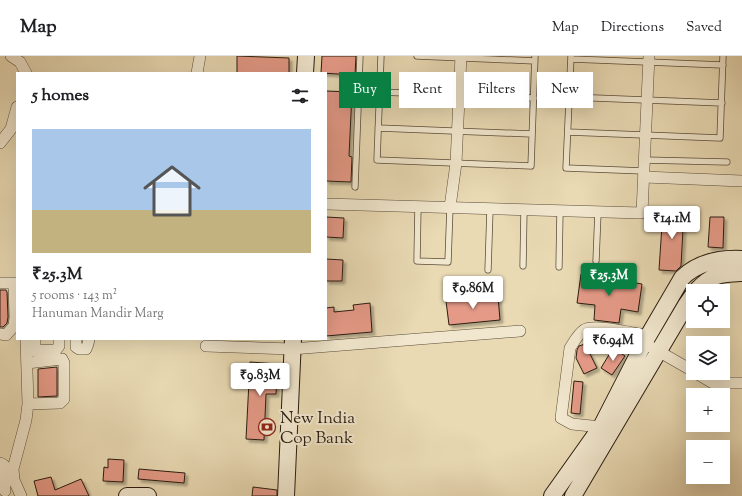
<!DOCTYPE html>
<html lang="en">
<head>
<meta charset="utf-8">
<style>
  :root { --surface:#fff; --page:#f6f6f6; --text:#202124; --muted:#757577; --line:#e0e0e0; --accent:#0b8043 }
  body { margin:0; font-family:"Sorts Mill Goudy",serif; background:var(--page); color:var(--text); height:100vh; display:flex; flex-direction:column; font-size:15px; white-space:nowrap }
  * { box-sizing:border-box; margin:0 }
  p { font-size:13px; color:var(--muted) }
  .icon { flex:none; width:22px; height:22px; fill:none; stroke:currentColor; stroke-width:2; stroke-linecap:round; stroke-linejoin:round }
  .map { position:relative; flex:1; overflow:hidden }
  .sheet { position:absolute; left:16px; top:16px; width:311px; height:268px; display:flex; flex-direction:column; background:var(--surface); border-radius:0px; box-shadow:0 4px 16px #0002 }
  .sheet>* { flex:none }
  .top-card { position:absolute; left:339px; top:16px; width:343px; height:36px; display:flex; gap:8px }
  .fabs { position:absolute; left:686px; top:228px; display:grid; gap:8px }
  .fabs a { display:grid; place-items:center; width:44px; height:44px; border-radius:0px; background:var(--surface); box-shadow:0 4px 16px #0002; font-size:20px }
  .price { position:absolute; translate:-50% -34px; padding:0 9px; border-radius:4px; background:#fff; color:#222; font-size:13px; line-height:26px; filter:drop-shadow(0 1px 2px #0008) }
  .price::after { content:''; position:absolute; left:50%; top:24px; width:12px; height:9px; margin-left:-6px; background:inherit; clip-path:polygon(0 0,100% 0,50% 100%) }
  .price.on { background:var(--accent); color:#fff }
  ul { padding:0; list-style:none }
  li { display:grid; align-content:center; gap:8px; height:212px; padding:0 16px }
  li span { display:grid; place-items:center; height:124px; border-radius:0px; color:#555 }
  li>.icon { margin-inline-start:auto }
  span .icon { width:72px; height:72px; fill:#fffc; stroke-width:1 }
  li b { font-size:17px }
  h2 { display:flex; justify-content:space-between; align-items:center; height:48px; padding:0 16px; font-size:17px }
  .tag { padding:0 14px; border-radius:0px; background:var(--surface); box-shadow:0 4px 16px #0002; font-size:14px; line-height:36px }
  .tag.on { background:var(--accent); color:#fff }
  header { display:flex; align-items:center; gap:24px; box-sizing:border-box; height:56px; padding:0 20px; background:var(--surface); border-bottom:1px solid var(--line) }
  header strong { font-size:19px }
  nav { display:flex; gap:22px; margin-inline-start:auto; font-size:14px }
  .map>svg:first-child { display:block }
  .building { fill:#e59a87; stroke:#2a1c10; filter:url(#shadow) }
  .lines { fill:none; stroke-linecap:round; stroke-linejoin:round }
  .lane-casing { stroke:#5a4c39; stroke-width:7 }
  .street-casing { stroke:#5a4c39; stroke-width:12 }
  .secondary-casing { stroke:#2a1c10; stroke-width:18 }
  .lane { stroke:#f1e7ce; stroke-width:5.5 }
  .street { stroke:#f1e7ce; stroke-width:11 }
  .secondary { stroke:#f1e7ce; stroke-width:16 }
  .labels { text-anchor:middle; stroke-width:4; stroke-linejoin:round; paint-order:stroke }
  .poi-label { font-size:17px; fill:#2a1c10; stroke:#f1e7ce; text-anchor:start }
</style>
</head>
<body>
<header>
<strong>Map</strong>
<nav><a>Map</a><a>Directions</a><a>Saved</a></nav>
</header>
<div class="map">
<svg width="742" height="440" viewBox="0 0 742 440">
  <defs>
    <filter id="shadow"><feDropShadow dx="3" dy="3" stdDeviation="1" flood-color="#0004"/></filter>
  </defs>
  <rect width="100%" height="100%" fill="#e9dab4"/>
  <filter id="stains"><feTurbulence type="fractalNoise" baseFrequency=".005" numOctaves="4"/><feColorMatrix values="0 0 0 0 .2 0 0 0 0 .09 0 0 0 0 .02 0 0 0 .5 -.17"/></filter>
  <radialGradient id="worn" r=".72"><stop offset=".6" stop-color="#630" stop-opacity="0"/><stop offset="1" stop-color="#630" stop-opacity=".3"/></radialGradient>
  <!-- building -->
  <path class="building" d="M237,0L289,2V17H237Z
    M322,0H356L355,19L321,17Z
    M326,35L352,36L349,100L352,101L351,126L326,125Z
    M663,154H684L681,210L676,215L659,214Z
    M326,161L344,162L343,182L326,181Z
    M710,161H724L723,192L708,191Z
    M326,203L343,204L342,225H326Z
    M581,218L642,228L638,256L621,253L619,267L594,264L595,249L577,247Z
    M0,234H6L7,236L8,261L7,267L3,271H0Z
    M498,240L500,264L449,269L446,245Z
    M370,247L372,276L326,280V252L334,251V256L354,254L353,249Z
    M585,288L597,312L584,318L576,302L577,294L579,290Z
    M613,292L625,300L612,319L601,312Z
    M250,306L278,308L276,338H266L264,384L246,383Z
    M57,311V340L38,341V313Z
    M574,325L583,326L580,358L571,357Z
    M108,403L124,404L123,426L103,425L104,411L108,412Z
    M139,413L185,417L184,427L138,423Z
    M51,421L55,434L81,423L89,440H38L34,425Z
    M253,431L277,434V440H252Z"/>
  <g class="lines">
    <!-- lane casing -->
    <g class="lane-casing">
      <path id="lane" d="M381,0L377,104L531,110L535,0
        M417,0L535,5
        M571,0L566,112L644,115
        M571,3L723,9
        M379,36L534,42
        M569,41L722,47
        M378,72L532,78
        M568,76L720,82L723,0
        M644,104L727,106
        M355,131L360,0
        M418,150L417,205L448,206L450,151
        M596,205L598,156
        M523,210L524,154
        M559,211L560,155
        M488,214L490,153"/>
    </g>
    <!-- street casing -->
    <g class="street-casing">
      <path id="street" d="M11,0L20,6L26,17
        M197,17L200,0
        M0,87L11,73L17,51
        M644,121L742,125
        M326,148L642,157L649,0
        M450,151L456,107L461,0
        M0,227H17
        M0,278L6,279L14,270L15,261L14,227
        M35,283V295
        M76,283V291L79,293H86L88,288L89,283
        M644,287L693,315
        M206,290L292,293L520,275
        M27,295L56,294L59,290V283
        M27,307L62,303L64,307V343L60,347L28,348
        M696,317L713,327H742
        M601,371L572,368L561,362L570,292C574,286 578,278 584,274C594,267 636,278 650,280
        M0,407L4,409L5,435
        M21,440L14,424L13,413L26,364L28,348L26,283"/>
    </g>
    <!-- secondary casing -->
    <g class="secondary-casing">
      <path id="secondary" d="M305,17L306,0
        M696,235C712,218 720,218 742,217
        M127,440H148
        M286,440L293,283
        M552,440L601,371L644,287L682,222C698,206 720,202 742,203
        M573,440L686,249L693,239"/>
    </g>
    <!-- lane -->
    <use href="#lane" class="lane"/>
    <!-- street -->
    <use href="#street" class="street"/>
    <!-- secondary -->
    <use href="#secondary" class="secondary"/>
  </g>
  <!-- icons -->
  <defs>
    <g id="bank-ring" transform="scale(0.9)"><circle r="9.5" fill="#f1e7ce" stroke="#8f2418" stroke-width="1.5"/><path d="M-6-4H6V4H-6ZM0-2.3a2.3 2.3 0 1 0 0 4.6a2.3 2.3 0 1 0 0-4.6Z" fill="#8f2418"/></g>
  </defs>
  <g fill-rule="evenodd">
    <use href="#bank-ring" x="267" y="371"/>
  </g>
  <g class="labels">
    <!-- poi labels -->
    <g class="poi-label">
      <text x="280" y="367">New India<tspan x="280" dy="20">Cop Bank</tspan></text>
    </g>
  </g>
  <rect width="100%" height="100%" filter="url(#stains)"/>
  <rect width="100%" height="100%" fill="url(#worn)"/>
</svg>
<div class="fabs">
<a><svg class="icon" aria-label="locate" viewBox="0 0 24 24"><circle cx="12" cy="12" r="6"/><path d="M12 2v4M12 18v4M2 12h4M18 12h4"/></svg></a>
<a><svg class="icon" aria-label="layers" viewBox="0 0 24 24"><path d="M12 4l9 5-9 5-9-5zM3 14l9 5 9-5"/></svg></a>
<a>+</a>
<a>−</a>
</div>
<b class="price" style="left:672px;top:184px">₹14.1M</b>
<b class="price on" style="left:609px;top:241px">₹25.3M</b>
<b class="price" style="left:473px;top:254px">₹9.86M</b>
<b class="price" style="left:613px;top:306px">₹6.94M</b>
<b class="price" style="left:260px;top:341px">₹9.83M</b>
<div class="top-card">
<a class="tag on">Buy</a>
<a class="tag">Rent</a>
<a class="tag">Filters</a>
<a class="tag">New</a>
</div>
<section class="sheet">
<h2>5 homes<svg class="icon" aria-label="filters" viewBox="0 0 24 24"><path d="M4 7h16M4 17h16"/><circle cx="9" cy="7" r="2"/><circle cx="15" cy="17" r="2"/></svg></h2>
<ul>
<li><span style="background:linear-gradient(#a9c7e8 65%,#c2b280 0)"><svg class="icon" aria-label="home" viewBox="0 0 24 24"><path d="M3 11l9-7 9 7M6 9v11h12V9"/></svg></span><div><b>₹25.3M</b><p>5 rooms · 143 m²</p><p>Hanuman Mandir Marg</p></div></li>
</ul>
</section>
</div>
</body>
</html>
